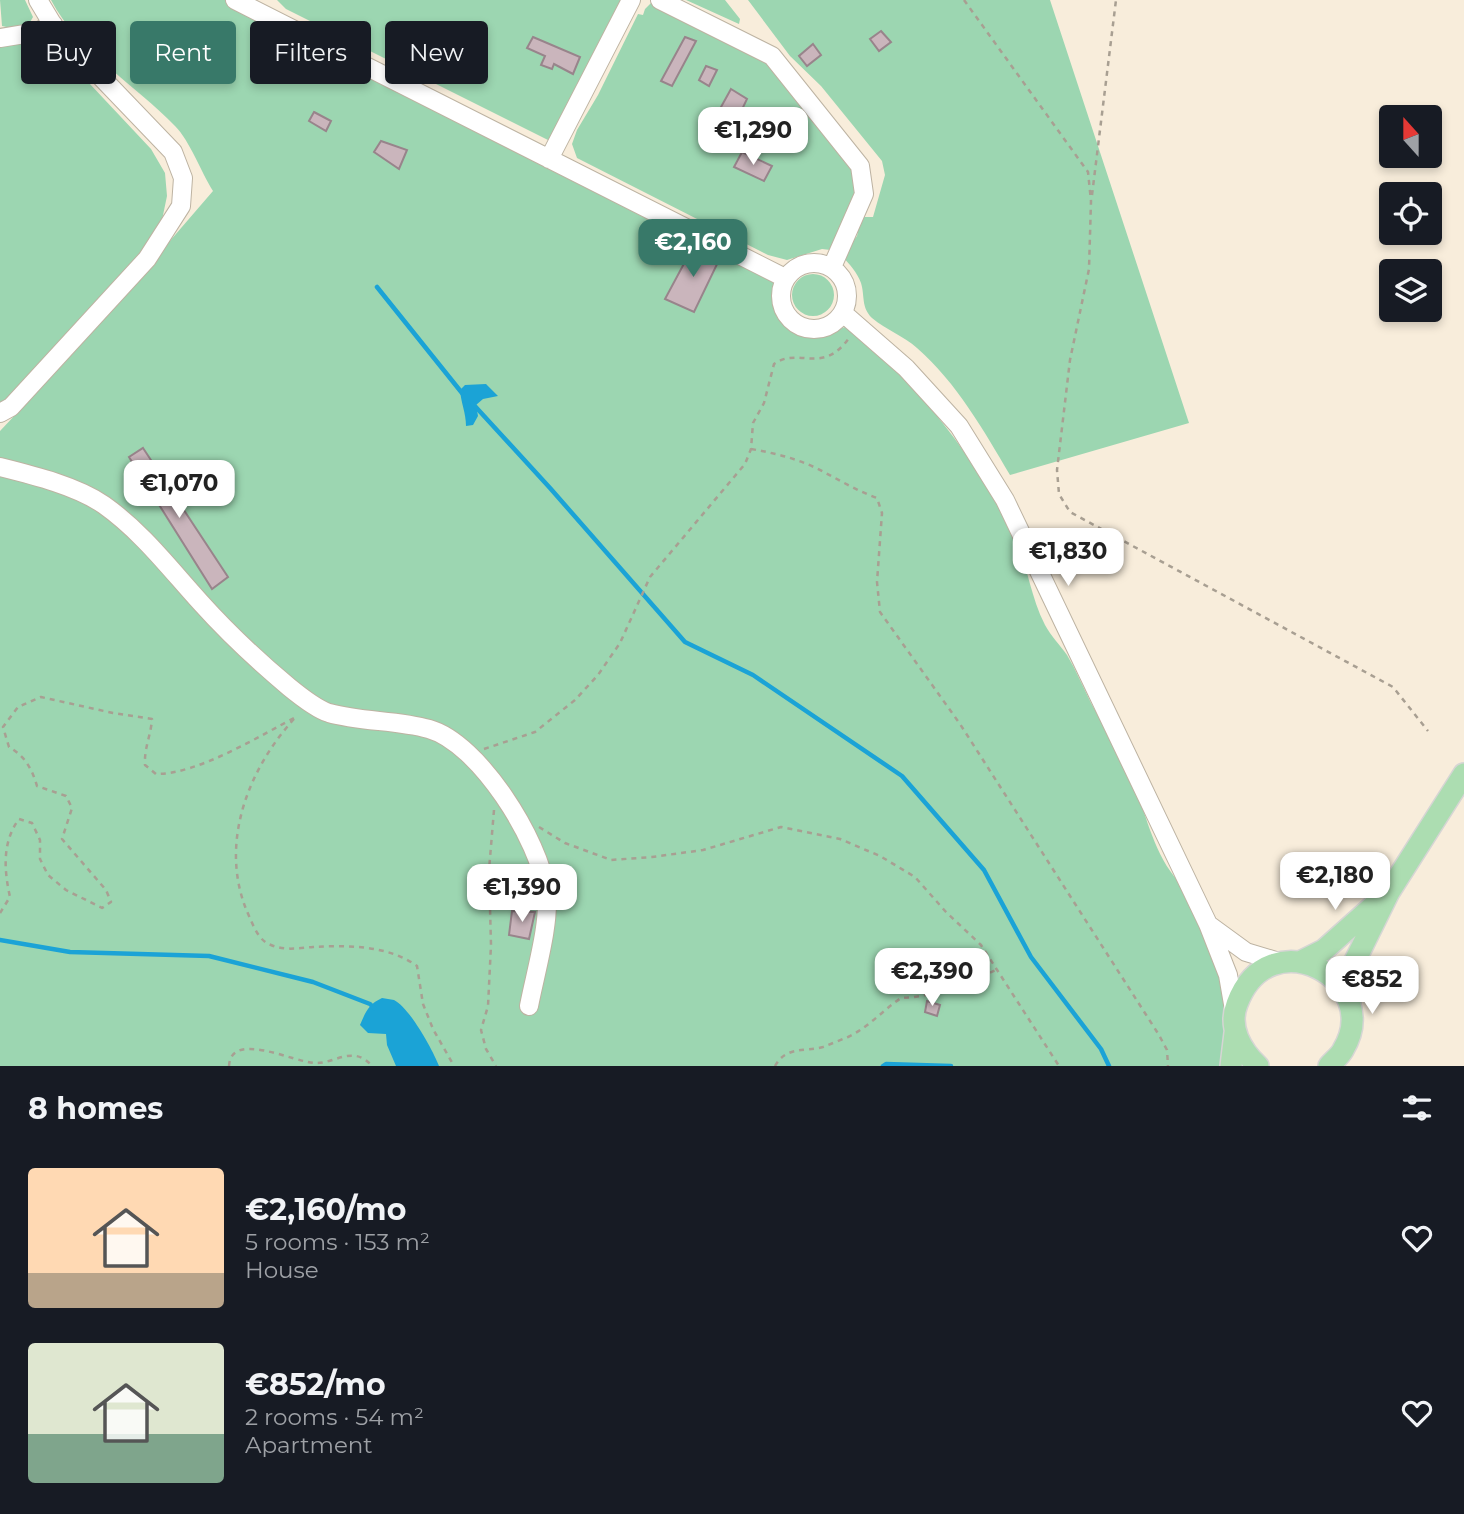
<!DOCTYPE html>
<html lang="en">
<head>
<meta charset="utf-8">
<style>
  :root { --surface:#171b24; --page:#242831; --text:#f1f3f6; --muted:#9ea1a6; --accent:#387969 }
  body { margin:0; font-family:Montserrat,sans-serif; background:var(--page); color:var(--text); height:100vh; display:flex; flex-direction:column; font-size:26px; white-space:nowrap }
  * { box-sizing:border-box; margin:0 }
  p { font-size:23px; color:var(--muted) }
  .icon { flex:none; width:38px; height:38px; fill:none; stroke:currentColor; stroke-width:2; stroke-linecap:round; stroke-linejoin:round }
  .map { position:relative; height:1066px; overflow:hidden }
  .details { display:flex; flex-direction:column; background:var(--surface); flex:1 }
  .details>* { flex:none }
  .banner { position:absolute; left:21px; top:21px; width:700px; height:63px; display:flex; gap:14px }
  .needle { width:46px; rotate:339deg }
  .controls { position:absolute; left:1379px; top:105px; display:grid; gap:14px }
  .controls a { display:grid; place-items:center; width:63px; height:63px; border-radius:7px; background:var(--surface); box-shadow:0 4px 10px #0003; font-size:35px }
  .price { position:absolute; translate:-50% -60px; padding:0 16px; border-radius:14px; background:#fff; color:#222; font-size:23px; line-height:46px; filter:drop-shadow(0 2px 4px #0008) }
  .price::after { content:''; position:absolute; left:50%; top:42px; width:21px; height:16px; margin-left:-10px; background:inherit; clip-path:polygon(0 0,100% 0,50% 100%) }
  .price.selected { background:var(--accent); color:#fff }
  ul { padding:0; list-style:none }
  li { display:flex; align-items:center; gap:21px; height:175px; padding:0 28px }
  li span { display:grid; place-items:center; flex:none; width:196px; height:140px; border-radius:7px; color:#555 }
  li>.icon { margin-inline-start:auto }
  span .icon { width:84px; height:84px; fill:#fffc; stroke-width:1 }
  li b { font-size:30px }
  h2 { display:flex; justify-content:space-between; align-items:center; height:84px; padding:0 28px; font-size:30px }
  .tag { padding:0 24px; border-radius:7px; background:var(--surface); box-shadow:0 4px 10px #0003; font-size:24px; line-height:63px }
  .tag.selected { background:var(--accent); color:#fff }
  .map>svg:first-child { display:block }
  .green { fill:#9cd6b1 }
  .water { fill:#1ba3d6 }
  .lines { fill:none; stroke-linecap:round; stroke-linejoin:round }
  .stream { stroke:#1ba3d6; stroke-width:4.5 }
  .building { fill:#cab5bc; stroke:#98848b; stroke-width:2 }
  .minor-casing { stroke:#bdb3a2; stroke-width:20 }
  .major-casing { stroke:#d6d5d4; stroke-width:24 }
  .path { stroke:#a89f92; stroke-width:2.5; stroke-dasharray:5 5; stroke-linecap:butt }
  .minor { stroke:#fff; stroke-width:18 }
  .major { stroke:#acddb1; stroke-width:21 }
</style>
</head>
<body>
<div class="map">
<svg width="1464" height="1066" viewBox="0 0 1464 1066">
  <rect width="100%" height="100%" fill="#f8eddb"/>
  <!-- green -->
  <path class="green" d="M0,0H25L33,17L29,24L20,30L2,26Z
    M51,0H235L774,281C766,331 803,346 845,327C905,364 988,474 1016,540C1028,568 1031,598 1045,625C1051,636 1060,645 1067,655C1076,670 1083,687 1091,703C1099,718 1110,733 1117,748C1124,763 1132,777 1137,792C1149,825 1157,861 1183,886L1228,975L1231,1066H0V431L69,358L213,191C201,172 190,141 175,126C135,84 78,52 51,0Z
    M277,0H624L550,141L286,9Z
    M686,0H725L740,19L739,24Z
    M748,0H1050L1189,423L1010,475C984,431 957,383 917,348C904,336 886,330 872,318C861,307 865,296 861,283C857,272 850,265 842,256L857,236L861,217H873L885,175L882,161L821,86L790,56Z
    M651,3L766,60L860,166L864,194L839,251L822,249L787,260L768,255L577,158L572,144L577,130L598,95L638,14L643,15L645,9Z
    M45,41L74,67L151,149L165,173L167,196L162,220L129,269L0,411V44Z
    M792 295a21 21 0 1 1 42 0a21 21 0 1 1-42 0Z"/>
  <!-- water -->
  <path class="water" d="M486,384L498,396L483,399L476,405L478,416L473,425L466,426C466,413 461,403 460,390L465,385Z
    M382,998C386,999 390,999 394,1000C409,1007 433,1050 439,1066H396L387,1045L386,1034L368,1033L360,1025C366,1011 369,1004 382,998Z"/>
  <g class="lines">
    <!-- stream -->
    <path class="stream" d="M377,287L462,393
      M473,404L550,488L685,642L753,675L902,776L984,870L1031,957L1101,1049L1109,1066
      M0,940L70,952L209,956L313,982L370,1004L374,1008
      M883,1066L886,1064L951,1066"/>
  </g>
  <!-- building -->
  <path class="building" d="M881,31L891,42L879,51L870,39Z
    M533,37L580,57L573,74L554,64L552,69L541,65L545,56L527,48Z
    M685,37L696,41L672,86L661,81Z
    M813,44L821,55L807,66L799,56Z
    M706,66L717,70L709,86L699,80Z
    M731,89L747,99L738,118L733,116L728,122L716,116Z
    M314,112L331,121L326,131L309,121Z
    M381,141L407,150L399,169L374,152Z
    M742,152L772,166L764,181L734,167Z
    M694,245L720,258L694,312L665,299Z
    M143,448L228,577L212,589L129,457Z
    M512,911L535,912L529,939L509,935Z
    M927,1001L940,1005L937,1016L925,1012Z"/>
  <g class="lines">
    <!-- minor casing -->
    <g class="minor-casing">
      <path id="minor" d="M235,0L785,278
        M660,0L772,56L860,166L864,194L832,267
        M0,38L37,32L53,24
        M549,159L631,0
        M781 296a33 33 0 1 1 66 0a33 33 0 1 1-66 0Z
        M843,313L906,368L959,426L1005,500L1208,924L1228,975L1234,1010
        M0,413L11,407L147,259L181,206L183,178L173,152L56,30L38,0
        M0,467C32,475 77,486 104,505C142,532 170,569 201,603C228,633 258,661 289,687C300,696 316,709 329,713C361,722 397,720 429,729C479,743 540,841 546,891C551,921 535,974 529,1006
        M1209,925L1246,952L1279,962"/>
    </g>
    <!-- major casing -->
    <g class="major-casing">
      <path id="major" d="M1302,961L1324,950L1380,900
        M1350,1004L1351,969L1389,892L1464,774
        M1231,1066L1235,1033
        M1258,1066C1241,1050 1228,1027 1237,1004C1269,917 1385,980 1343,1050C1340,1056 1333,1061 1329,1066"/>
    </g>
    <!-- path -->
    <path class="path" d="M964,0L1088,172L1091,201L1089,269L1070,360L1057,470L1059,494L1070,512L1393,687L1428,731
      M1092,195L1116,0
      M751,449C774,453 795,458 816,468C836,478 855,490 877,498L882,513L877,582L880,612L960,724L1159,1035L1167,1050L1168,1066
      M294,719C246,772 218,848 249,916C254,927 259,941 271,945C285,951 299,948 313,947C347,945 388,945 417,966L423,1004L433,1029L454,1066
      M484,749L535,732L575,700L598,675L620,643L650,577L745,464L751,449L753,423L764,403L774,364C799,346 822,376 849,338
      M494,810L489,870L491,945L488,1006L481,1030L486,1049L496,1066
      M539,827L565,843L611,860L652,857L703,850L781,827L840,839L880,856L915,877L946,912L981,945L1059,1066
      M0,913L10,897C4,870 2,842 19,819L32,823L40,840V859L48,875L66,890L102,908L111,902L106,890L62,839L72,808L66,796L37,786C32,769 25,756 9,747L3,727L18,707L41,697L113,713L152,719C151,735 144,748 145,765L156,774C199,774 259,736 298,716
      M229,1066C231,1030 293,1062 315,1063C335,1064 353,1044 372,1066
      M775,1066C786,1046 804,1052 823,1047C831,1044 840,1040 848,1037C869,1027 883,1010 901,998C934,997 967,983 996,970"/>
    <!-- minor -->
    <use href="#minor" class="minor"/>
    <!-- major -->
    <use href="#major" class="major"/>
  </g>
</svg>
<div class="controls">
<a><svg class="needle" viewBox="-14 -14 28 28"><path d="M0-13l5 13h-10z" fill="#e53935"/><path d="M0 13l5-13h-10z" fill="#9ea1a6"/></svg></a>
<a><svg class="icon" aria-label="locate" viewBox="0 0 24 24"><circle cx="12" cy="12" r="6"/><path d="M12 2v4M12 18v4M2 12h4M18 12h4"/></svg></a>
<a><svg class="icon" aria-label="layers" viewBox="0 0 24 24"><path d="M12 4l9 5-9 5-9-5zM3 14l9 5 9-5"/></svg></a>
</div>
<b class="price" style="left:753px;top:167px">€1,290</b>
<b class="price selected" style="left:693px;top:279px">€2,160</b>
<b class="price" style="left:179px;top:520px">€1,070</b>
<b class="price" style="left:1068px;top:588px">€1,830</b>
<b class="price" style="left:1335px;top:912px">€2,180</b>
<b class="price" style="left:522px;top:924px">€1,390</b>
<b class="price" style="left:932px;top:1008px">€2,390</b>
<b class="price" style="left:1372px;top:1016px">€852</b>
<div class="banner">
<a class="tag">Buy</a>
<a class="tag selected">Rent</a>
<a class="tag">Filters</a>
<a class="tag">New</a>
</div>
</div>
<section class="details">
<h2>8 homes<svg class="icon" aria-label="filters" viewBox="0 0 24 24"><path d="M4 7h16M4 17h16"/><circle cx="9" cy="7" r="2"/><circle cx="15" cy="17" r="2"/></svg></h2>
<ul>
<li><span style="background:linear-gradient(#ffd9b3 75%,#b9a48a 0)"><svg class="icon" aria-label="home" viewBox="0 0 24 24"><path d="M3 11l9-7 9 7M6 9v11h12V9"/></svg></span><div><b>€2,160/mo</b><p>5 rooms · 153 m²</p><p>House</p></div><svg class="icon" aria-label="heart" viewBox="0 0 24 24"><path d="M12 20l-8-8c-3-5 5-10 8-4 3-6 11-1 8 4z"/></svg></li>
<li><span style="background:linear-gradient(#dfe7d0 65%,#7fa58c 0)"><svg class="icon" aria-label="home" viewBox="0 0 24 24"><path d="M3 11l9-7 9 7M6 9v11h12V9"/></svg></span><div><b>€852/mo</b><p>2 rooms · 54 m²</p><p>Apartment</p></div><svg class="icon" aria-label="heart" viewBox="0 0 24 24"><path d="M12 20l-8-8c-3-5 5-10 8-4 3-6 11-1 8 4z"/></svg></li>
</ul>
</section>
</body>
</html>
